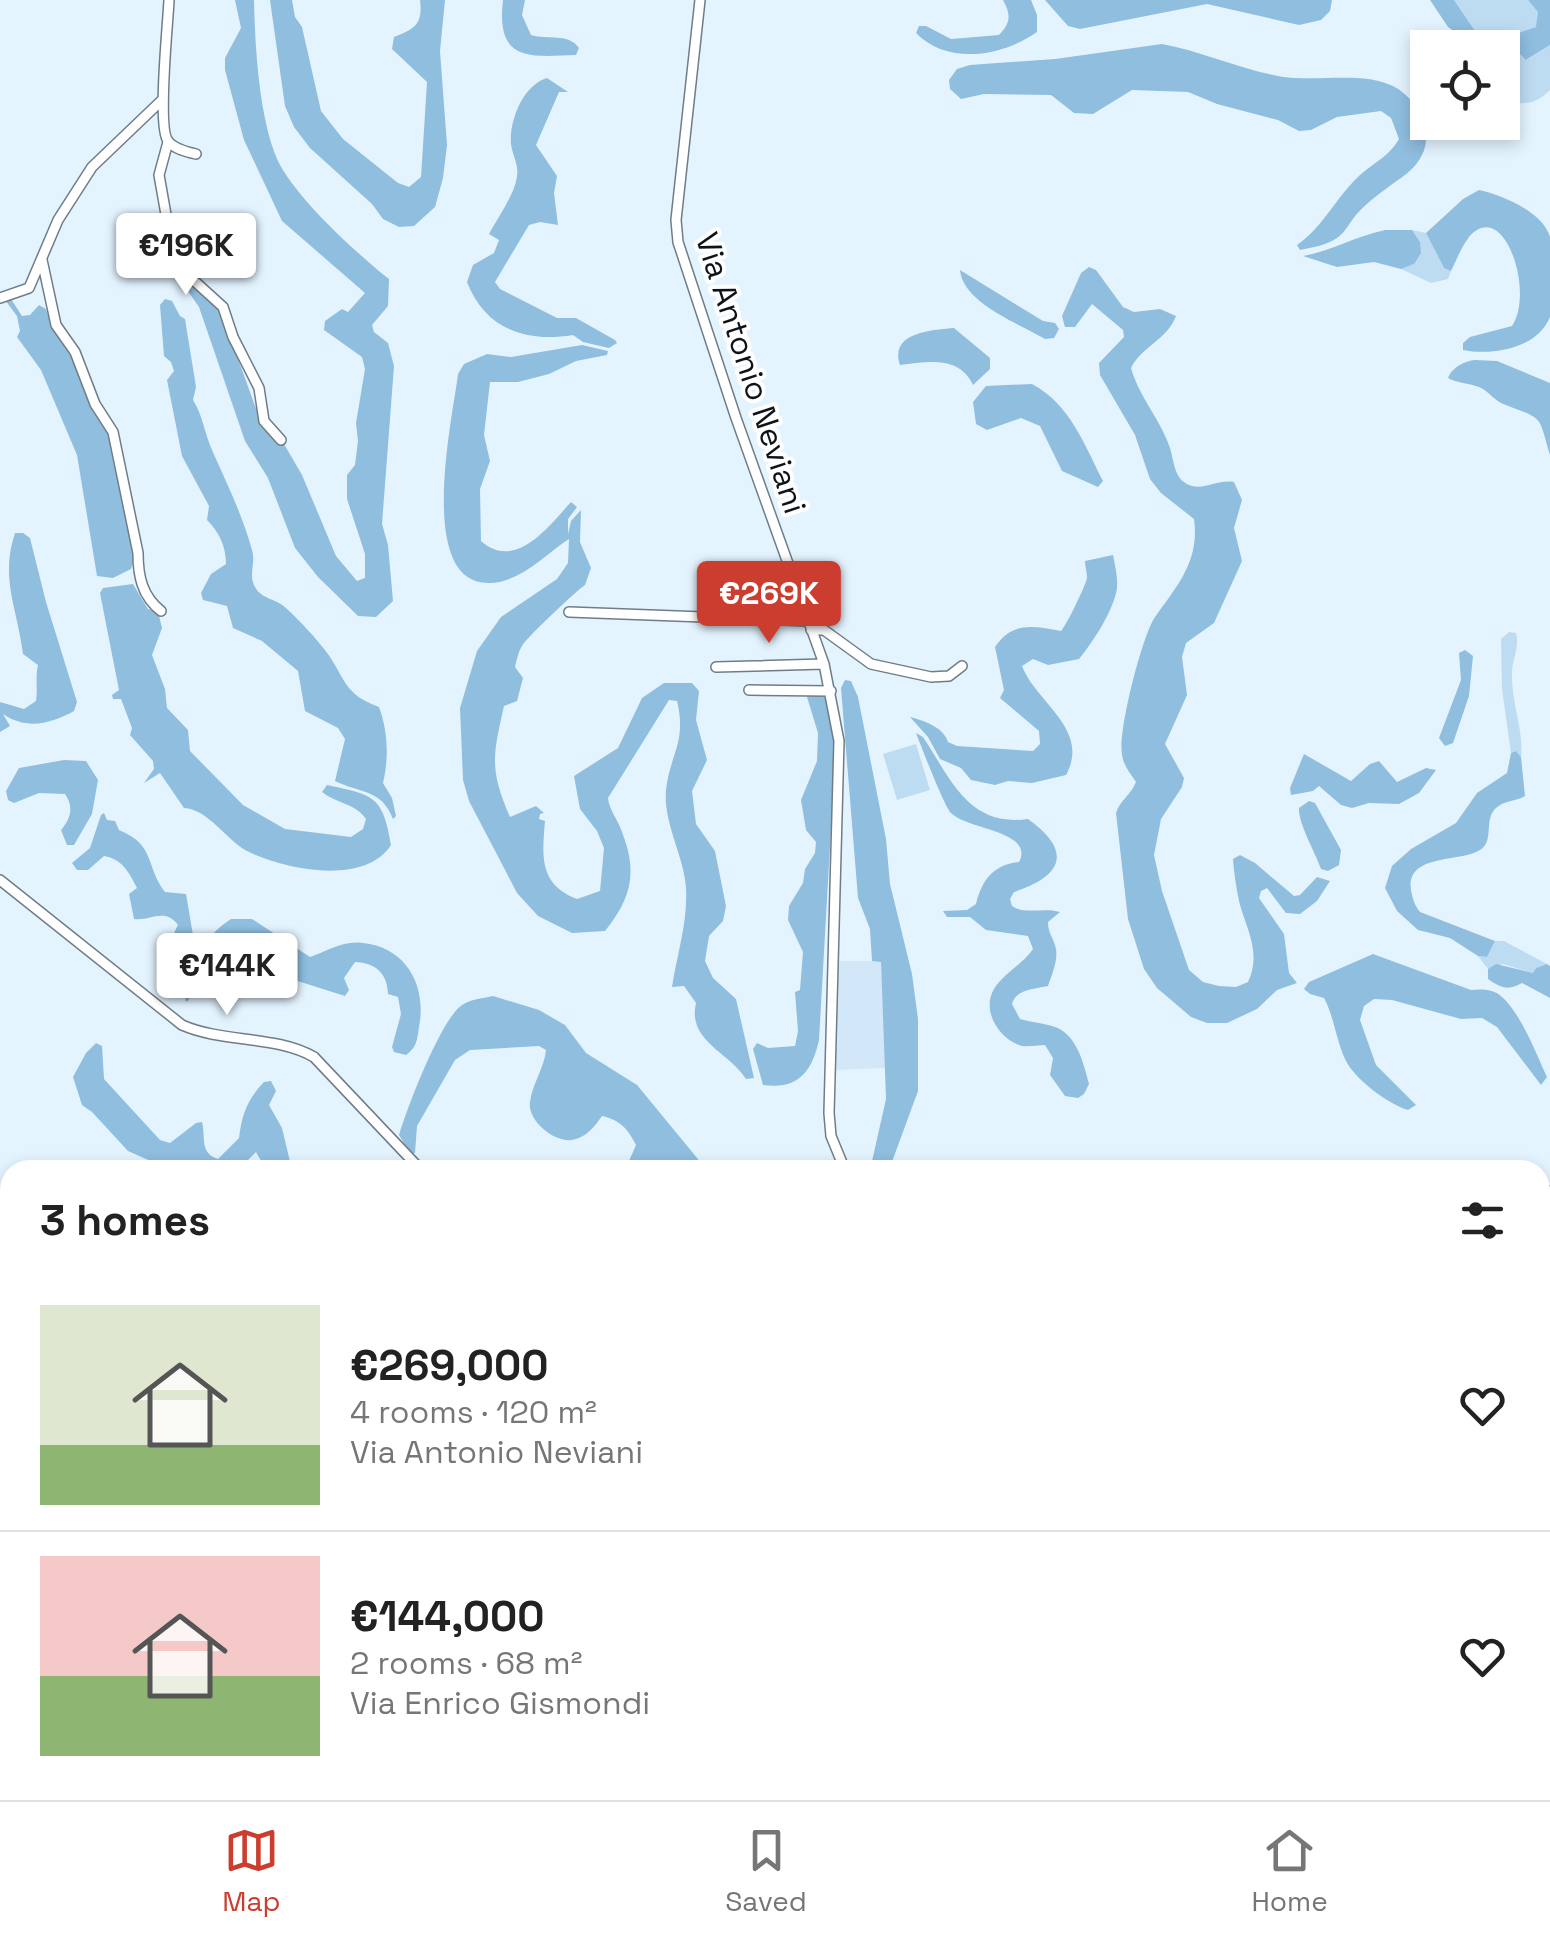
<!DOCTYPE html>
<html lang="en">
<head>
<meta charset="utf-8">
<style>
  :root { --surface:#fff; --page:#f2f2f2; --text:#222; --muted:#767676; --line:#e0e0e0; --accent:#cb3e2f }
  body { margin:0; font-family:"Space Grotesk",sans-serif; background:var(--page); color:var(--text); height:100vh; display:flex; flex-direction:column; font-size:38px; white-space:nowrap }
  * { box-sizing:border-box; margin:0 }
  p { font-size:32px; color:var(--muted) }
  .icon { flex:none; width:55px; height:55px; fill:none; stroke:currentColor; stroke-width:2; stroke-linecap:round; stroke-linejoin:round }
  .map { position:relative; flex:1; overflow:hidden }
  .panel { position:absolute; left:0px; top:1160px; width:1550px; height:640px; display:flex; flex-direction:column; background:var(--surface); border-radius:30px 30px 0 0; box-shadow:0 5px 15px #0003 }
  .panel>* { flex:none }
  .tools { position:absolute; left:1410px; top:30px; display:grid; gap:20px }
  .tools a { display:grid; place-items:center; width:110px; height:110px; border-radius:0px; background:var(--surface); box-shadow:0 5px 15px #0003; font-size:50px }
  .price { position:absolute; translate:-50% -85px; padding:0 22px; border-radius:10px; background:#fff; color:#222; font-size:32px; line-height:65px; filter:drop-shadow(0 2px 5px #0008) }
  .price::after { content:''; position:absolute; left:50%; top:60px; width:30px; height:22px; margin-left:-15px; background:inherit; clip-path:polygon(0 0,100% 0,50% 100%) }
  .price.on { background:var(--accent); color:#fff }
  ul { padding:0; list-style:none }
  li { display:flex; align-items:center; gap:30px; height:250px; padding:0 40px }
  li+li { border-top:2px solid var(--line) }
  li span { display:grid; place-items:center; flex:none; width:280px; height:200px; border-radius:0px; color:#555 }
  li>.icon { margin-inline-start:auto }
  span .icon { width:120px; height:120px; fill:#fffc; stroke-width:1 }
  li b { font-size:42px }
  h2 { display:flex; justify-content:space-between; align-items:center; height:120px; padding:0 40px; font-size:42px }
  .dock { display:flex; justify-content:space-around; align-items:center; height:140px; border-top:2px solid var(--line); background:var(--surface); font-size:28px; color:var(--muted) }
  .dock a { display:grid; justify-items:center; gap:5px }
  .dock .on { color:var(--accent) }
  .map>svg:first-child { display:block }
  .built { fill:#d2e8f8 }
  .green { fill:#bddcf2 }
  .forest { fill:#90bedf }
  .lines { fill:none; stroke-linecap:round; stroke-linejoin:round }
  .minor-casing { stroke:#6f7d87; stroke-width:12 }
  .minor { stroke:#fff; stroke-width:9 }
  .labels { text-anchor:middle; stroke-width:8; stroke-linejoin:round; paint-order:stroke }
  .street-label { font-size:32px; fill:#0d1316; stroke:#fefefe }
</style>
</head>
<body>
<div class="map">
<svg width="1550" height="1800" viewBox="0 0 1550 1800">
  <rect width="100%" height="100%" fill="#e4f4ff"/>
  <!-- built -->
  <path class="built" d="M837,961H881L885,1068L834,1070Z"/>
  <!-- green -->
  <path class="green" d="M1454,0H1528L1538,11L1537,27L1518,33L1527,60L1550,45V90C1535,105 1522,106 1503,99V90L1510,93L1513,85L1503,79L1502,48L1486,47Z
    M1412,230L1426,233L1444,268L1451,271L1448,279L1431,283L1401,269L1414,264L1420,242Z
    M1509,632L1516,633C1520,648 1512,659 1512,674C1511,702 1524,730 1521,757L1516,751L1511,753L1502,689L1501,639Z
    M916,744L930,790L897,800L883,754Z
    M1495,941H1504L1547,964L1536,968L1533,973L1503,964L1488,969L1478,956L1487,957Z"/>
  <!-- forest -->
  <path class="forest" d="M235,0H254C255,46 259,119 278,161C296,198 356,253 389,279L388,306L372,325L374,332L388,343L394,366L382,524L388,545L393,601L376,617L358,616L318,577L295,548L268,478L245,441L199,307L183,284L188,278L218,304L258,414L277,432L302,475L336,556L357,581L365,578V554L347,499V475L355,465L358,441L356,423L365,369L362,357L324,330L325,321L342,309L348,312L365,293L282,221L244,140L225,70V58L241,28Z
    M270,0H292L295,17L302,27L321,111L343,139L398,183L409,187L421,177L427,82L392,49L394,37C415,29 423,24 420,0H445L440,51L447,145L443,178L435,207L414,226L399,227L383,219L372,204L310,148L294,127L285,106Z
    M503,0H525L522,15L531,35C548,40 569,33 579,48L576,55C527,57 496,61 503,0Z
    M1003,0H1031L1037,15V32C1003,56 948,66 916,33L919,26H926L951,39L999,35C1011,22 1011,15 1003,0Z
    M1045,0H1332L1330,11L1321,20L1299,25L1207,4L1080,29L1068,26Z
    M1430,0H1454L1486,47H1471L1467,40L1448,27Z
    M1528,0H1550V45L1526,60L1520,54L1518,33L1536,27L1538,12Z
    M1162,44C1200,51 1235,67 1273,75C1329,88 1405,53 1425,130C1430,152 1415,169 1398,180C1383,191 1368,201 1356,215C1350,222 1345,233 1337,238C1325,246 1313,247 1300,250L1297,245C1323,227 1335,199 1357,178C1372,163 1388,158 1399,139L1391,118L1381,111L1337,117L1311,130L1299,131L1278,120L1217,104L1188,92L1132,90L1093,114L1074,113L1051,95L984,94L961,99L950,89L949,80L957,69L970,65L1055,59Z
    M547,78L568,92H559L536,145L557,176L554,193L558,225L540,222L529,225L495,282L500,289L557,318H576L615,340L617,343L609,348L583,342L573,335C526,343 485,329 467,282L473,265L494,253L499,240L489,234C498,217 515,194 517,176C519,165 512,154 511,144C509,121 523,85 547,78Z
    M1479,190C1502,195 1543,212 1550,237C1550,258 1550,295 1550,317C1538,348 1493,356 1463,350V343L1470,337L1512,326C1535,292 1504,197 1469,237C1462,246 1456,261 1451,271L1444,268L1426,233L1463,199Z
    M1385,230H1412L1420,242L1421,253L1414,264L1401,269L1374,262L1337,267L1303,256C1331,251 1356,236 1385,230Z
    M1089,267L1096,270L1123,307L1134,312L1160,309L1176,316C1167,340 1142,346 1131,368C1139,397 1161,420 1170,448C1174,461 1174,477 1187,484C1202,492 1217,479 1234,482L1242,500L1234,528L1242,561L1214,623L1186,643L1182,657L1187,695L1165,744L1184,778L1182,787L1161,819L1154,855L1162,891L1189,970L1203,982L1219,986L1236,987L1248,982C1262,952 1246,929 1239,901C1236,887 1234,873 1233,859L1240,855L1255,863L1294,896L1300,895L1317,877L1330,881L1317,901L1300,914L1286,913L1267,888L1261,891L1259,898L1284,934L1289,973L1297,983L1277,990L1257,1009L1227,1023H1207L1191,1017L1157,988L1144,969L1128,919L1116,813C1120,800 1131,795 1136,782C1130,773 1123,765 1122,754C1118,731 1142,636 1155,617C1177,586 1200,561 1194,519L1161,493L1150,479L1135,435L1100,375L1099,363L1124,337L1123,330L1092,304L1075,327H1065L1062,316L1081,273Z
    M960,270L1043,321L1055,323L1059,329L1054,338L1045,339C1018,323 963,303 960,270Z
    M11,299L22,316L30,315L39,305L46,309L52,327L66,347L111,435L112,456L135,558L131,569L113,578L97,576L77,455L41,370L17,337L20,331L17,316L5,300Z
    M165,299L172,301L180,316L185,319L196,387L193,400C203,416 204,432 212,450C227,484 242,514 252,550C256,563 248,575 255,587C261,599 277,599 286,608C300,621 316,638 328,654C346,680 344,694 379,707C388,731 389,758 383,783L392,798L396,816L393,819C382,789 359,793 335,781L345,739L338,728L305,711L298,671L262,641L233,628L227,606L203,600L201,593L211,574L226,564C226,546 219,532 207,520L209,506L182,456L167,380L174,371L171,362L164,356L160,305Z
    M954,328L990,358V369L973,385C959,355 927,362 900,365C889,332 932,330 954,328Z
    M582,345L608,351L607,355L576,361L549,374L518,382H490L484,435L490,461L480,489L481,541C516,572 550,525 571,502L577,507L568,519V534L571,521L581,510L580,542L591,568L585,585C577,590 531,634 524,643C519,649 517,659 515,667L523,678L517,701L504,706C493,755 489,769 510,817L536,806L544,813L540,814L539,819L545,821C542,857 539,884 577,899L600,891L604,848L597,831L580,809L574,776L618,748L642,698L664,683H692L699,691L696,720L707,760L692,791L696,824L715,851L726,906L723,921L709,936L705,961L713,978L736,999L754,1078L746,1079C729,1052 687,1041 696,1003L684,986L672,987C677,955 688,921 686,888C684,856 663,823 666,790C670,754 687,742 677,701L669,700L608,798C609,809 616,817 620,827C638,870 633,896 605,931L572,933L538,916L517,893L469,801L463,780L460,708L477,651L501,617L557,579L568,563L569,539C547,553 520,583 489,583C415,584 453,416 458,374L464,364L487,354L511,357Z
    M1475,360L1497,361L1550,383V455C1538,414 1544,420 1506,405C1495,402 1489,391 1479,387C1468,383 1457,383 1448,378C1452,367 1465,361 1475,360Z
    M1032,384C1070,404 1084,444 1103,481L1098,487L1062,471L1040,426L1021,418L987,430L976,424L973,402L986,386Z
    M15,533H23L30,538L46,602L77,702L74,711C51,724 26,730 3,714L10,726L0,732V702L24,709L36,701C38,689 35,677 38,665L23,654C17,607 0,579 15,533Z
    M1113,555C1115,566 1118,577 1117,588C1114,610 1093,642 1079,659L1048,665L1033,659L1022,666C1036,703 1091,729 1066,775L1032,783L1008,781L995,785L971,780L961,768L940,759L928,737L910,717C925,721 943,727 948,742L957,746L1033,751L1040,744L1039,731L1000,698L1004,690L995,647C1012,621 1034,626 1061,631C1066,626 1086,585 1087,578C1087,572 1085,566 1085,561Z
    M133,584L148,609L158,612L162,628L152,655L165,689L167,708L188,730L190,751L243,805L285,829L351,837L363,829L366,819C355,803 337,804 322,792L327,785C373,795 383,795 391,845C365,886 284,870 247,851C226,840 208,809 184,808L160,773L144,783L154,769L153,761L130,735L132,728L121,699H113L112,695L119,690L100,593L103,588Z
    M1465,650L1473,656L1469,696L1453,743L1445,746L1439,738L1461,680L1459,653Z
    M845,680L851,681L858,697L886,839L890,884L912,974L918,1019V1091L889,1170H870L886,1099L881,962L872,961L870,929L858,898L841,688Z
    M809,692H827L836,741L819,1040C812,1071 799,1090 763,1085L753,1049L757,1043L768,1048L795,1046L798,1031L795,992L800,990L803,952L788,920L789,906L803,883L805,869L815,853L816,842L806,830L801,800L817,761L818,733L807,697Z
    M916,733L923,737C951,779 968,827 1028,819C1073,851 1063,876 1014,892L1010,899L1012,906C1025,915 1044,907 1060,912L1048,922C1048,934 1054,938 1056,949C1058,961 1052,974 1048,986C1035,989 1016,989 1012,1004L1020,1019C1031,1022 1041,1023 1052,1026C1077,1033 1083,1062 1089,1084L1084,1094L1078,1098L1065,1096L1050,1075L1053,1058L1045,1045C1038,1045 1029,1047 1022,1046C999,1040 981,1010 994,989C1004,973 1022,965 1033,949L1028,936L986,930L970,917H947L943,911L967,910L976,904C982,880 993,865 1019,862C1035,831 968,830 951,813C945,808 921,746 916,733Z
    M1516,751L1521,757L1525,796C1515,802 1505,800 1496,808C1483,820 1495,841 1480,850C1460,863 1406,853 1411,890C1413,900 1414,904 1420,912L1495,941L1487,957L1478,956L1450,938L1418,930L1397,911L1385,888L1392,866L1411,849L1456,823L1477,793L1507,773L1511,753Z
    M1304,754L1351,781L1370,764L1379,761L1397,782L1426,768L1436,770L1419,793L1399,804L1369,803L1352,808L1341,805L1319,786L1313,791L1291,795L1290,788Z
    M64,760L86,761L98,780L92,814L74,845H67L61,830C71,818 74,807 65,794L39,793L14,803L8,800L6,791L19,768Z
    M1309,801L1315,803L1341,850L1339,865L1328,871L1321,869C1315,852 1298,823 1299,808Z
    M104,813L107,820L115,821L119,830C156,845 145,866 165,892L186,894L194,941L177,981C167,967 169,940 178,925C165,907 151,921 134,919L129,894L137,888C129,872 122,859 104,856L88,870H77L72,863L90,848L101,815Z
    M231,919H252L310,957C328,951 343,940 363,943C404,947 425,982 420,1021C417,1036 419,1046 406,1055L394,1052L392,1047L401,1014L398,997L388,994C387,972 375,963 355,962L344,978L349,990L345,996L269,972L259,962L242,951L208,972L187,1002L185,1000C204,966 193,943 231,919Z
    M1373,954L1471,990C1481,989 1494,989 1502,997C1521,1014 1536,1053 1547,1077L1541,1085L1497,1027L1482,1018L1461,1019L1392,1000L1374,999L1364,1006L1360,1020L1376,1065L1416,1105L1408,1110C1388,1104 1354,1079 1345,1059C1336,1039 1334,1017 1324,998L1310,994L1304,989L1309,982Z
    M1496,964L1533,973L1536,968L1547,964L1550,966V998L1522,983C1508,991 1501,988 1488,979V969Z
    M493,996L539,1010L565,1025L586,1053L637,1085L707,1170H625L636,1145C628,1129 620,1120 602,1116C595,1126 586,1138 572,1140C555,1143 527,1121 530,1102C532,1084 544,1069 546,1050L539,1046L470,1050L455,1060L417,1126L415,1153H410L399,1135C407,1108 441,1019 462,1005C471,999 484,998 493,996Z
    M96,1043L102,1046L104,1079L160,1140L170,1143L196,1123L202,1122C206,1137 199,1153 218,1159L239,1138C242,1114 247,1100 264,1082L271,1081L276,1091L269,1105L282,1128L292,1170C273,1170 265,1170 256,1152L238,1170H171L128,1151L92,1112L82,1105L73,1077L86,1053Z
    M1540,1646L1550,1651V1762L1540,1747Z
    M1540,1753L1547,1762L1550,1785L1534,1800H1443L1427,1794L1430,1790H1540Z"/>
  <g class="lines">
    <!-- minor casing -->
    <g class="minor-casing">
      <path id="minor" d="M169,0C168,24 157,127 168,141C174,149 187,152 196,154
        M700,0L676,220L678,242L736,418L824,664L839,741L829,1113L831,1136L845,1170
        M168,142L159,175L173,254L179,267L223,307L233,337L259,388L264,421L281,440
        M42,260L56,325L75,352L95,404L113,432L138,553C138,576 142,596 161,611
        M0,298L29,288L58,220L92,167L161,101
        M569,612L809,621
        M811,630H824L871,664L931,677L949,676L962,666
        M716,667L824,664
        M749,690L831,691
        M0,880L182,1025C223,1043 275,1035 314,1057L421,1170
        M1540,1194L1550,1191
        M303,1790L330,1800
        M840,1800L848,1790"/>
    </g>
    <!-- minor -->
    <use href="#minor" class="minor"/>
  </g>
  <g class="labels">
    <!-- street labels -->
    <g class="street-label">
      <text transform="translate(751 373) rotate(72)" y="11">Via Antonio Neviani</text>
    </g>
  </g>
</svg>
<div class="tools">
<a><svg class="icon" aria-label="locate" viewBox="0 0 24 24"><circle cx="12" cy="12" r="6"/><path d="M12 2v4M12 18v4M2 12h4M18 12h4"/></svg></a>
</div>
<b class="price" style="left:186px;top:298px">€196K</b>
<b class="price on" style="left:769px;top:646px">€269K</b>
<b class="price" style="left:227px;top:1018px">€144K</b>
<section class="panel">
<h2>3 homes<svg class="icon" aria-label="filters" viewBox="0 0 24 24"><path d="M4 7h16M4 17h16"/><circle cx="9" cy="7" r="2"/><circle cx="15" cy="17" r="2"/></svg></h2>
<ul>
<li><span style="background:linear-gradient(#dfe7d0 70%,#8fb573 0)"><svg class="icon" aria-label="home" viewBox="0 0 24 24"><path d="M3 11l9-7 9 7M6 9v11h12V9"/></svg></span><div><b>€269,000</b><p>4 rooms · 120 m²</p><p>Via Antonio Neviani</p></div><svg class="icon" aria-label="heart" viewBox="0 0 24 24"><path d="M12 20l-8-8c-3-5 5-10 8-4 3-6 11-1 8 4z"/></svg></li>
<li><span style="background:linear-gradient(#f6c9c9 60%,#8fb573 0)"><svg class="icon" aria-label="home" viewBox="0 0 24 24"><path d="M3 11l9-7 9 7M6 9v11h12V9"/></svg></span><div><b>€144,000</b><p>2 rooms · 68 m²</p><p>Via Enrico Gismondi</p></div><svg class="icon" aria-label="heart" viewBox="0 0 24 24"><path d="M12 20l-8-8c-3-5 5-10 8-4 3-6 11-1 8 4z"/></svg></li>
</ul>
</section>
</div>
<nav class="dock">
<a class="on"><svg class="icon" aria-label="map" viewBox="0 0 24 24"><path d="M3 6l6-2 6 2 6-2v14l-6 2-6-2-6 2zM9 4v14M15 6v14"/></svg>Map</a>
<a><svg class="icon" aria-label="saved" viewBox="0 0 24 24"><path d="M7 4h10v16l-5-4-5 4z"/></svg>Saved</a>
<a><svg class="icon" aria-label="home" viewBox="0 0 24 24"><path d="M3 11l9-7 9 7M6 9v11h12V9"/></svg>Home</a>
</nav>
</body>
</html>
